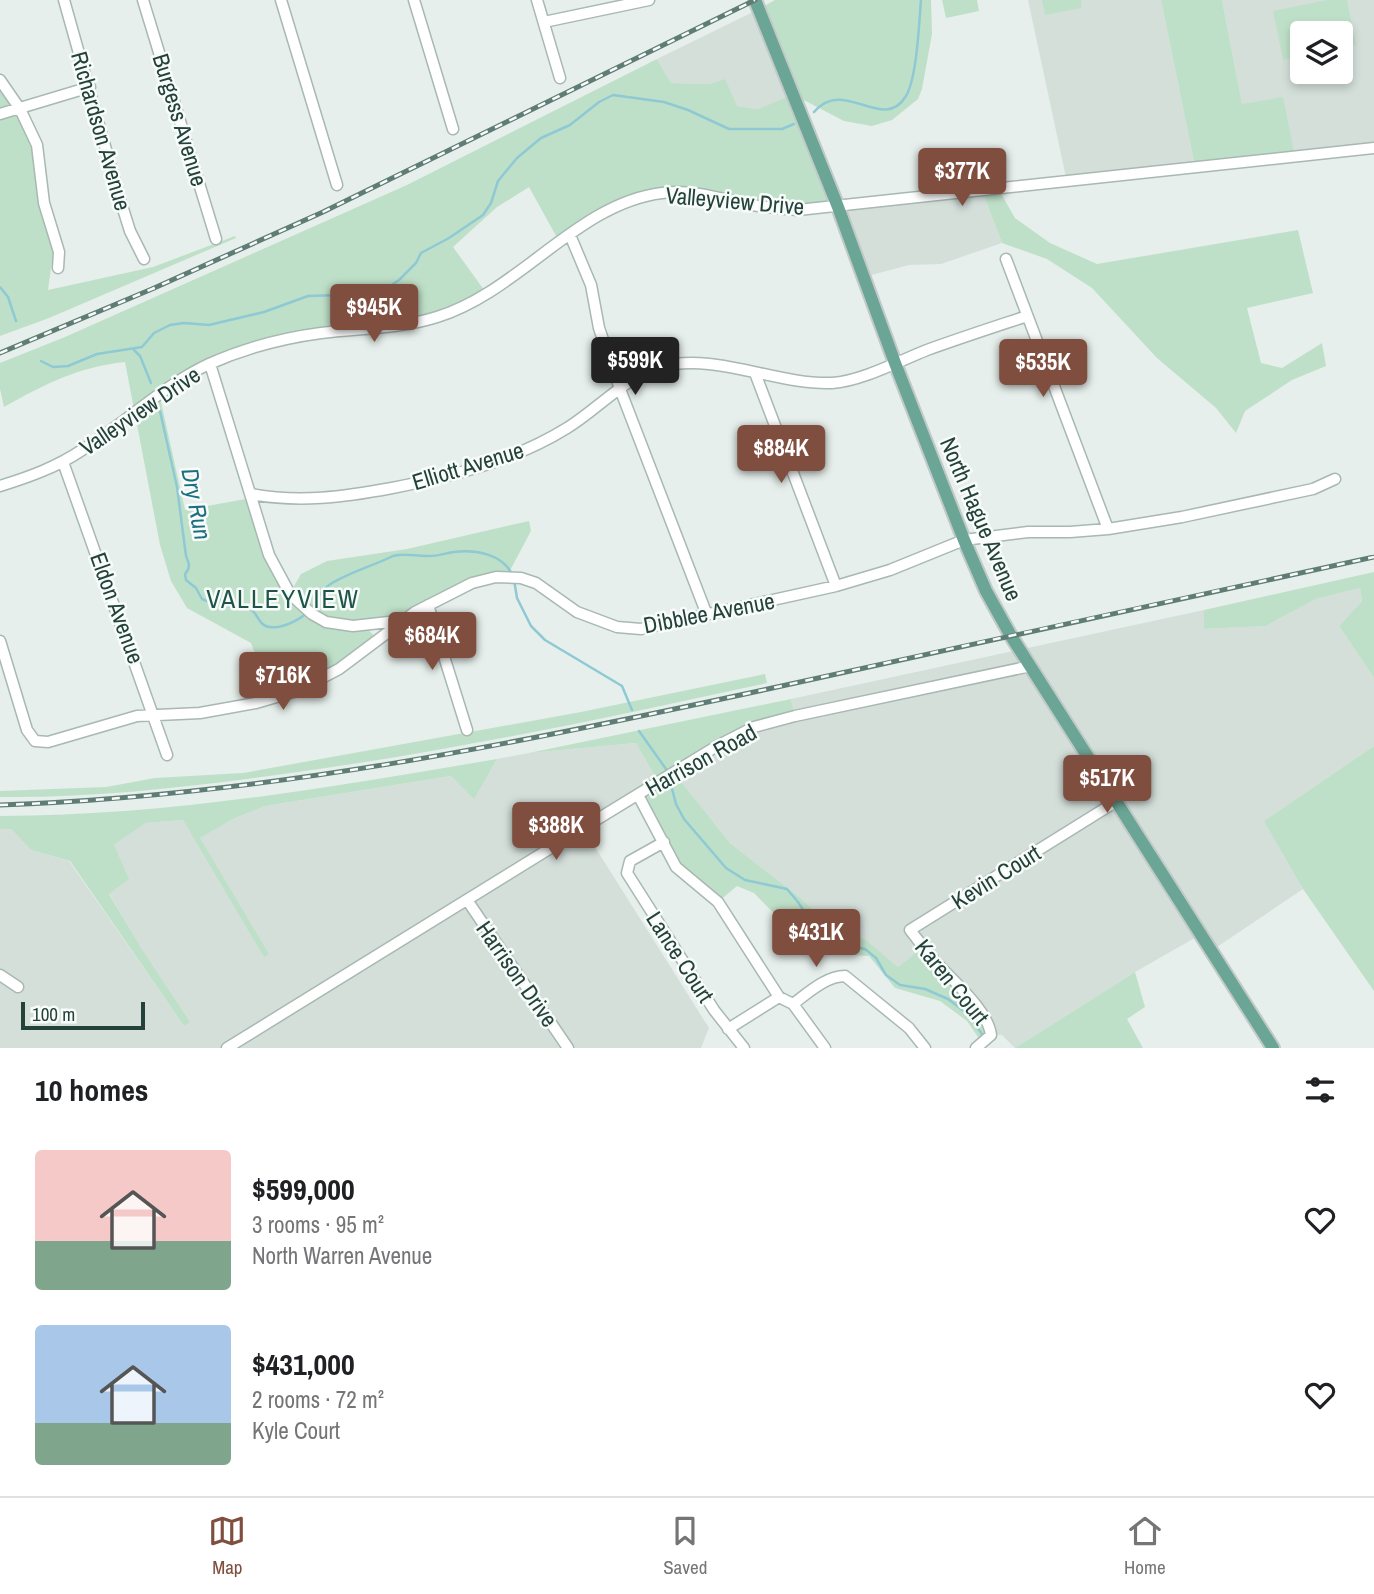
<!DOCTYPE html>
<html lang="en">
<head>
<meta charset="utf-8">
<style>
  :root { --surface:#fff; --page:#f6f6f6; --text:#202124; --muted:#757577; --line:#e0e0e0; --accent:#7f4e3f }
  body { margin:0; font-family:"Archivo Narrow",sans-serif; background:var(--page); color:var(--text); height:100vh; display:flex; flex-direction:column; font-size:26px; white-space:nowrap }
  * { box-sizing:border-box; margin:0 }
  p { font-size:23px; color:var(--muted) }
  .icon { flex:none; width:38px; height:38px; fill:none; stroke:currentColor; stroke-width:2; stroke-linecap:round; stroke-linejoin:round }
  .map { position:relative; height:1048px; overflow:hidden }
  .sheet { display:flex; flex-direction:column; background:var(--surface); flex:1 }
  .sheet>* { flex:none }
  .fabs { position:absolute; left:1290px; top:21px; display:grid; gap:14px }
  .fabs a { display:grid; place-items:center; width:63px; height:63px; border-radius:7px; background:var(--surface); box-shadow:0 4px 10px #0003; font-size:35px }
  .scale { position:absolute; left:21px; bottom:18px; width:124px; box-sizing:border-box; padding-left:7px; border:4px solid #24423a; border-top:0; font-size:19px; line-height:24px; white-space:nowrap; color:#24423a; -webkit-text-stroke:5px #f7fbf9; paint-order:stroke }
  .price { position:absolute; translate:-50% -60px; padding:0 16px; border-radius:7px; background:var(--accent); color:#fff; font-size:23px; line-height:46px; filter:drop-shadow(0 2px 4px #0008) }
  .price::after { content:''; position:absolute; left:50%; top:42px; width:21px; height:16px; margin-left:-10px; background:inherit; clip-path:polygon(0 0,100% 0,50% 100%) }
  .price.current { background:#222; color:#fff }
  ul { padding:0; list-style:none }
  li { display:flex; align-items:center; gap:21px; height:175px; padding:0 35px }
  li span { display:grid; place-items:center; flex:none; width:196px; height:140px; border-radius:7px; color:#555 }
  li>.icon { margin-inline-start:auto }
  span .icon { width:84px; height:84px; fill:#fffc; stroke-width:1 }
  li b { font-size:30px }
  h2 { display:flex; justify-content:space-between; align-items:center; height:84px; padding:0 35px; font-size:30px }
  .menu { display:flex; justify-content:space-around; align-items:center; height:98px; border-top:2px solid var(--line); background:var(--surface); font-size:19px; color:var(--muted) }
  .menu a { display:grid; justify-items:center; gap:4px }
  .menu .current { color:var(--accent) }
  .map>svg:first-child { display:block }
  .built { fill:#d4dfda; fill-rule:evenodd }
  .green { fill:#bfe0c8 }
  .lines { fill:none; stroke-linecap:round; stroke-linejoin:round }
  .stream { stroke:#8ec9d4; stroke-width:2.5 }
  .minor-casing { stroke:#a8b8b2; stroke-width:13 }
  .major-casing { stroke:#c2cac8; stroke-width:16 }
  .minor { stroke:#fff; stroke-width:10 }
  .major { stroke:#6aa596; stroke-width:12 }
  .rail-casing { stroke:#5f7d75; stroke-width:5 }
  .rail { stroke:#f7fbf9; stroke-width:2.5; stroke-dasharray:8; stroke-linecap:butt }
  .labels { text-anchor:middle; stroke-width:5; stroke-linejoin:round; paint-order:stroke }
  .street-label { font-size:23px; fill:#24423a; stroke:#f7fbf9 }
  .water-label { font-size:24px; font-style:italic; fill:#1c6f80; stroke:#f7fbf9 }
  .quarter-label { font-size:26px; letter-spacing:2px; fill:#1f5548; stroke:#f7fbf9 }
</style>
</head>
<body>
<div class="map">
<svg width="1374" height="1048" viewBox="0 0 1374 1048">
  <rect width="100%" height="100%" fill="#e6efeb"/>
  <!-- built -->
  <path class="built" d="M1028,0H1161L1195,167L1067,182Z
    M1222,0H1374V148L1295,157L1242,105ZM1302,33H1340V72H1302Z
    M759,9L793,95L758,109L736,106L710,84L671,83L657,59Z
    M982,191L1002,243L941,264L909,265L864,277L838,207Z
    M1360,588L1362,601L1339,626L1374,678V746L1265,821L1303,889L1211,951L1200,935L1135,972L1015,1048L1002,1035L989,1033L918,952L898,967L867,942L830,926L802,899L730,843L674,773L717,746L795,716L791,699L1204,610V629L1266,626L1316,599Z
    M636,743L658,782L583,828L709,1028L701,1048H0V829H11L31,850L69,861L184,1026L109,893L114,845L146,823L183,820L268,953L199,838L233,819L265,806L451,776L474,798L497,759L529,753Z"/>
  <!-- green -->
  <path class="green" d="M775,0H931L932,34L922,89L918,99L892,120L872,126L844,121L794,95L838,207L798,210L691,193L633,199L560,243L529,187L497,207L453,247L487,294L452,312L254,347L159,393L185,510L251,498L269,555L290,593L301,574L327,561L407,549L529,521L531,531L507,576L496,577L401,621L365,626L377,639L339,669L273,699L251,643L187,608L171,581L160,545L125,362C78,367 45,384 4,407L0,389V363L65,337L407,185L657,59L671,83L710,84L725,79L737,106L758,109L792,95L759,9Z
    M942,0H977L979,11L946,18Z
    M1042,0H1081V8L1045,15Z
    M1161,0H1222L1242,104L1283,97L1295,157L1195,167Z
    M1327,0H1347L1356,45L1341,48L1340,33H1302V56L1283,60L1273,11Z
    M0,89L27,128L37,155L54,247L48,290L153,267L235,236L236,238L49,318L0,336Z
    M999,190L1015,218L1050,243L1097,264L1298,230L1313,293L1247,308L1261,363L1282,368L1322,343L1326,366L1292,380L1245,411L1236,433L1216,408L1157,358L1092,288L1047,259L1002,243L982,191Z
    M1374,572V678L1339,626L1362,601L1360,588L1316,599L1266,626L1204,629V610Z
    M765,674L767,683C602,719 437,754 269,776C180,788 90,798 0,797V791L106,787L155,778L243,773L581,712Z
    M791,699L795,716L754,727L675,774L730,843L802,899L830,926L867,941L898,967L917,952L979,1016L989,1033L980,1040L967,1021L940,1001L895,988L869,956L827,954L806,946L754,893L737,886L718,902L681,871L638,795L658,782L636,743L529,753Z
    M1374,746V991L1303,889L1264,821Z
    M497,759L474,799L451,776L265,806L233,819L200,838L269,954L264,957L183,820L146,823L114,845L129,879L109,894L141,948L190,1022L184,1026L70,861L31,850L11,829H0V816C167,816 332,787 497,759Z
    M1135,972L1145,1007L1127,1019L1143,1048H1015Z"/>
  <g class="lines">
    <!-- stream -->
    <path class="stream" d="M814,112C844,76 883,134 906,96C917,77 919,24 921,0
      M0,287L8,297L16,321
      M134,350L140,356L151,383
      M41,361L53,367L68,366L97,354L142,347L154,333L170,325L184,323L209,325L264,312L308,296L340,295L367,297L380,293L399,280L416,263L421,253L449,238L483,215L491,203L498,181L517,158L541,138L570,125L599,102L613,95L664,102L688,110L729,129H782L794,124
      M160,411L177,487L186,556C189,563 191,568 185,574L186,580L196,588L202,599L207,601L219,598C228,612 235,604 247,607C258,610 257,626 270,627C284,629 306,617 313,606C317,598 321,591 329,585C349,572 373,566 393,556C405,553 415,556 426,556C436,557 445,553 454,552C475,549 502,554 512,574
      M514,580L517,598L531,626L545,640L622,686L632,710
      M639,731L666,769
      M671,785L676,804L684,819L726,868L745,880L787,889L798,902L818,932L844,945L865,949L876,958L886,975L900,985L925,989L948,999L968,1014L984,1037"/>
    <!-- minor casing -->
    <g class="minor-casing">
      <path id="minor" d="M64,0L119,196L130,231L144,259
        M143,0L216,239
        M281,0L337,185
        M414,0L453,129
        M537,0L560,78
        M544,22L649,0
        M0,80L20,109L37,145L44,203L59,252L58,268
        M0,114L90,87
        M570,235L591,285L599,328L620,389L707,615
        M1006,259L1108,529
        M210,364L269,555L290,594L312,614L326,622L353,626L398,621
        M755,373L836,586
        M63,462L167,755
        M0,486C29,477 57,467 82,450C126,423 162,386 209,364C245,348 283,338 321,333C360,328 399,329 437,317C519,292 578,203 662,193C690,189 719,198 746,204C763,207 781,209 798,210L1374,148
        M251,494C299,503 344,497 392,488C453,476 514,461 567,428C595,411 629,375 659,367C716,352 775,385 832,383C862,381 899,361 927,350C960,338 994,327 1027,316
        M428,605L467,730
        M0,641L27,730L35,741L48,742L137,716L200,713L256,703L297,691L339,669L415,612L472,583L496,577L521,578L536,583L577,612L617,627L641,629L836,586L890,570L964,540L1028,532H1070L1108,529L1182,517L1313,489L1335,479
        M638,795L676,867L718,902L779,997L793,1004L825,1048
        M664,842L630,861L627,873L714,1010L744,1048
        M467,900L568,1048
        M0,975L18,987
        M793,1004C808,993 826,976 845,976L909,1028L925,1048
        M728,1029L779,997
        M227,1048L583,828L717,746L754,727L795,716L1031,666
        M976,1048L991,1035C988,1010 952,980 935,961C926,951 918,940 910,930L1117,801"/>
    </g>
    <!-- major casing -->
    <g class="major-casing">
      <path id="major" d="M755,0L838,207L895,363L964,540L986,591L1011,636L1273,1048"/>
    </g>
    <!-- minor -->
    <use href="#minor" class="minor"/>
    <!-- major -->
    <use href="#major" class="major"/>
    <!-- rail casing -->
    <g class="rail-casing">
      <path id="rail" d="M0,353L152,289L323,212L755,0
        M0,805C264,796 520,743 777,687C976,643 1175,600 1374,557"/>
    </g>
    <!-- rail -->
    <use href="#rail" class="rail"/>
  </g>
  <g class="labels">
    <!-- street labels -->
    <g class="street-label">
      <text transform="translate(180 120) rotate(73)" y="8">Burgess Avenue</text>
      <text transform="translate(101 131) rotate(74)" y="8">Richardson Avenue</text>
      <text transform="translate(735 201) rotate(5)" y="8">Valleyview Drive</text>
      <text transform="translate(140 411) rotate(-34)" y="8">Valleyview Drive</text>
      <text transform="translate(468 466) rotate(-17)" y="8">Elliott Avenue</text>
      <text transform="translate(981 519) rotate(67)" y="8">North Hague Avenue</text>
      <text transform="translate(117 608) rotate(70)" y="8">Eldon Avenue</text>
      <text transform="translate(709 613) rotate(-11)" y="8">Dibblee Avenue</text>
      <text transform="translate(701 760) rotate(-29)" y="8">Harrison Road</text>
      <text transform="translate(996 877) rotate(-32)" y="8">Kevin Court</text>
      <text transform="translate(680 957) rotate(57)" y="8">Lance Court</text>
      <text transform="translate(517 974) rotate(55)" y="8">Harrison Drive</text>
      <text transform="translate(952 982) rotate(51)" y="8">Karen Court</text>
    </g>
    <!-- water labels -->
    <g class="water-label">
      <text transform="translate(196 504) rotate(79)" y="8">Dry Run</text>
    </g>
    <!-- quarter labels -->
    <g class="quarter-label">
      <text x="283" y="608">VALLEYVIEW</text>
    </g>
  </g>
</svg>
<div class="fabs">
<a><svg class="icon" aria-label="layers" viewBox="0 0 24 24"><path d="M12 4l9 5-9 5-9-5zM3 14l9 5 9-5"/></svg></a>
</div>
<div class="scale">100 m</div>
<b class="price" style="left:962px;top:208px">$377K</b>
<b class="price" style="left:374px;top:344px">$945K</b>
<b class="price current" style="left:635px;top:397px">$599K</b>
<b class="price" style="left:1043px;top:399px">$535K</b>
<b class="price" style="left:781px;top:485px">$884K</b>
<b class="price" style="left:432px;top:672px">$684K</b>
<b class="price" style="left:283px;top:712px">$716K</b>
<b class="price" style="left:1107px;top:815px">$517K</b>
<b class="price" style="left:556px;top:862px">$388K</b>
<b class="price" style="left:816px;top:969px">$431K</b>
</div>
<section class="sheet">
<h2>10 homes<svg class="icon" aria-label="filters" viewBox="0 0 24 24"><path d="M4 7h16M4 17h16"/><circle cx="9" cy="7" r="2"/><circle cx="15" cy="17" r="2"/></svg></h2>
<ul>
<li><span style="background:linear-gradient(#f6c9c9 65%,#7fa58c 0)"><svg class="icon" aria-label="home" viewBox="0 0 24 24"><path d="M3 11l9-7 9 7M6 9v11h12V9"/></svg></span><div><b>$599,000</b><p>3 rooms · 95 m²</p><p>North Warren Avenue</p></div><svg class="icon" aria-label="heart" viewBox="0 0 24 24"><path d="M12 20l-8-8c-3-5 5-10 8-4 3-6 11-1 8 4z"/></svg></li>
<li><span style="background:linear-gradient(#a9c7e8 70%,#7fa58c 0)"><svg class="icon" aria-label="home" viewBox="0 0 24 24"><path d="M3 11l9-7 9 7M6 9v11h12V9"/></svg></span><div><b>$431,000</b><p>2 rooms · 72 m²</p><p>Kyle Court</p></div><svg class="icon" aria-label="heart" viewBox="0 0 24 24"><path d="M12 20l-8-8c-3-5 5-10 8-4 3-6 11-1 8 4z"/></svg></li>
</ul>
</section>
<nav class="menu">
<a class="current"><svg class="icon" aria-label="map" viewBox="0 0 24 24"><path d="M3 6l6-2 6 2 6-2v14l-6 2-6-2-6 2zM9 4v14M15 6v14"/></svg>Map</a>
<a><svg class="icon" aria-label="saved" viewBox="0 0 24 24"><path d="M7 4h10v16l-5-4-5 4z"/></svg>Saved</a>
<a><svg class="icon" aria-label="home" viewBox="0 0 24 24"><path d="M3 11l9-7 9 7M6 9v11h12V9"/></svg>Home</a>
</nav>
</body>
</html>
